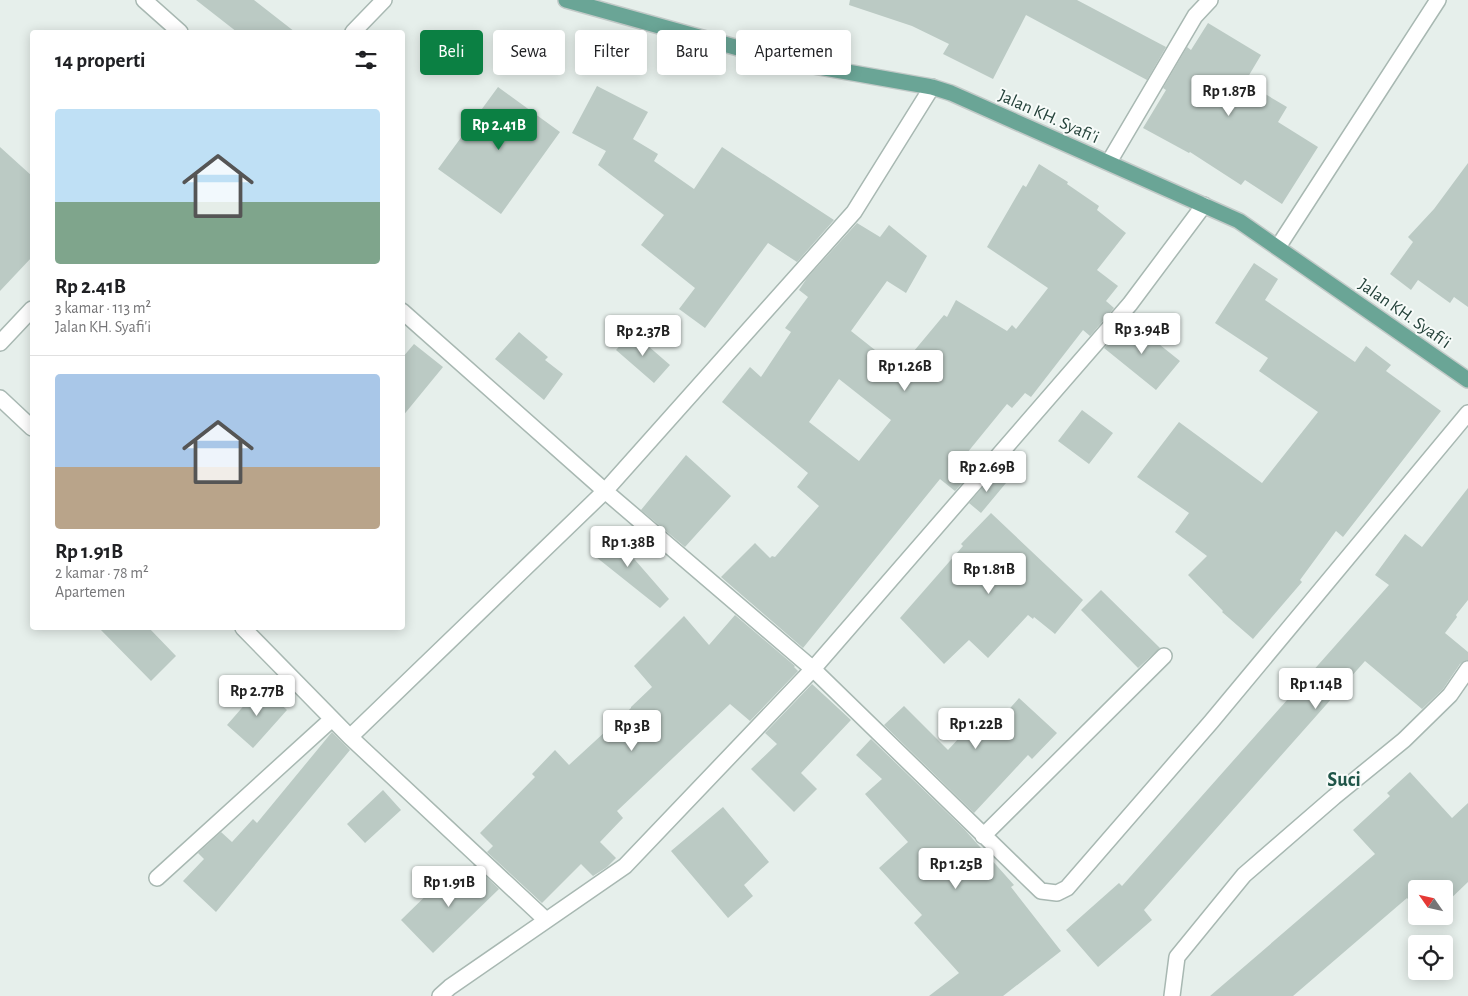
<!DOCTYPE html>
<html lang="id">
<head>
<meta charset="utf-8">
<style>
  :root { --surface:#fff; --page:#f6f6f6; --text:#202124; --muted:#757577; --line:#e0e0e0; --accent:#0b8043 }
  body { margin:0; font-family:"Alegreya Sans",sans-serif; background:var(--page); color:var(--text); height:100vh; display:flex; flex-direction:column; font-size:19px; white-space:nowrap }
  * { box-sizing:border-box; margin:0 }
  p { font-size:16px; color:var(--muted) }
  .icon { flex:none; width:28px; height:28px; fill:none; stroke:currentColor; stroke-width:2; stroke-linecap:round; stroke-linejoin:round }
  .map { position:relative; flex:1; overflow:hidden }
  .details { position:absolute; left:30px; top:30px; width:375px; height:600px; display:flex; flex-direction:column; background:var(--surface); border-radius:5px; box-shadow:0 2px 12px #0003 }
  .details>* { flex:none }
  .hud { position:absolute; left:420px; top:30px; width:475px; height:45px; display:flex; gap:10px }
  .needle { width:32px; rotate:304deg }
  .tools { position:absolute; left:1408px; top:880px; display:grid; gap:10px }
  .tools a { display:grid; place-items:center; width:45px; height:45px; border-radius:5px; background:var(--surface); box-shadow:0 2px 12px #0003; font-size:25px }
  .price { position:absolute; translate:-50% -42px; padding:0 11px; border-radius:5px; background:#fff; color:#222; font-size:16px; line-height:32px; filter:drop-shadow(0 1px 2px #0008) }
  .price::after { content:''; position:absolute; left:50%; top:30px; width:15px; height:11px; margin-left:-8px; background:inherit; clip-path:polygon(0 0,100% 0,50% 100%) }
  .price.selected { background:var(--accent); color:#fff }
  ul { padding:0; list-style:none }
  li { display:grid; align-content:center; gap:10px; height:265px; padding:0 25px }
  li+li { border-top:1px solid var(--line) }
  li span { display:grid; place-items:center; height:155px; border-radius:5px; color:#555 }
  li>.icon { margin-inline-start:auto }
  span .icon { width:90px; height:90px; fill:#fffc; stroke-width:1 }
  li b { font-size:21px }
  h2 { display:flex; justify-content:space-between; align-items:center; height:60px; padding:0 25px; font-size:21px }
  .chip { padding:0 18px; border-radius:5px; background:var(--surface); box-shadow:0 2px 12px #0003; font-size:18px; line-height:45px }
  .chip.selected { background:var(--accent); color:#fff }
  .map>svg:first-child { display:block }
  .building { fill:#bbcac4; fill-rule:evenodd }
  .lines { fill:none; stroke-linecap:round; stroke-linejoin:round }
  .minor-casing { stroke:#a8b8b2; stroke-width:18 }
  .major-casing { stroke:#c2cac8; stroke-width:18 }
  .minor { stroke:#fff; stroke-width:15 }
  .major { stroke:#6aa596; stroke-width:15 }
  .labels { text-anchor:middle; stroke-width:4; stroke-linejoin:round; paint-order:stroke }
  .street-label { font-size:18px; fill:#24423a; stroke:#f7fbf9 }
  .quarter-label { font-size:20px; font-weight:bold; fill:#1f5548; stroke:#f7fbf9 }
</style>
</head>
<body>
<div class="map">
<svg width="1468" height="996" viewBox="0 0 1468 996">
  <rect width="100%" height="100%" fill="#e6efeb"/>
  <!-- building -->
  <path class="building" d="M196,0H254L295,32H237Z
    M850,0H1077L1166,47L1147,80L1026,15L993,79L943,54L949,44L912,26L849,5Z
    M1208,23L1261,55L1245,82L1287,107L1278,122L1318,147L1282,204L1245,180L1241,185L1190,152L1189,153L1143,128L1166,90L1163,88L1187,47L1191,50Z
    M597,86L648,112L633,139L658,154L654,161L694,189L722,147L834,220L797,262L768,243L705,328L679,309L695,288L641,245L664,215L598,165L606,151L572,133Z
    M498,87L560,132L501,214L438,169Z
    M0,147L32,176V257L0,291Z
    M1468,163V307L1454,297L1450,303L1418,280L1411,290L1390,274L1413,242L1408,237L1434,209Z
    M1039,164L1068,182L1067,184L1099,206L1097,210L1126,233L1097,270L1118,286L1106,301L1114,308L1090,336L1083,330L1031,397L1025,393L1012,408L1007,404L967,453L980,463L955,491L940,479L803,648L721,577L755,543L770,558L772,556L775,557L819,506L797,487L808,473L722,402L750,367L761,377L791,332L785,328L808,297L799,290L807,278L857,223L880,237L889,225L927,256L906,293L887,281L851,331L899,369L944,315L947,317L956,300L1007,331L1012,325L1016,329L1048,288L987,247L1023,185L1026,187ZM839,379L891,420L859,461L809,422Z
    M1254,263L1278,279L1265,300L1355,362L1366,346L1391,365L1386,371L1441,411L1343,537L1336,531L1300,580L1302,582L1253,639L1222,612L1223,611L1188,575L1207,556L1175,532L1189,513L1137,477L1179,422L1262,483L1318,412L1259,371L1268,358L1215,323Z
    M1129,320L1180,361L1156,390L1104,348Z
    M519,332L548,357L545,360L563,374L544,400L495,359Z
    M632,332L670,365L654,383L616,350Z
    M414,344L443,367L402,417V358Z
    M1082,410L1113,433L1089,464L1058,441Z
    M686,455L731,496L685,547L641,510Z
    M994,474L1006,483L981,513L969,503Z
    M1468,488V600L1456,615L1457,617L1445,633L1468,652V660L1460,664L1443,689L1422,709L1365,661L1144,910L1152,920L1098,967L1066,930L1119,883L1122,886L1389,585L1375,575L1405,534L1422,547Z
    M991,513L1083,600L1055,634L1034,617L1033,619L1028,615L988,658L969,640L944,664L900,618L963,546L961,544Z
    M609,530L669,599L660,608L591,553Z
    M1101,590L1160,648L1138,668L1081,610Z
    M735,615L795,666L794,667L798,671L750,721L730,704L617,811L623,818L600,842L616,858L607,867L593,876L581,864L542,903L487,852L493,846L480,833L535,777L532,774L555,750L569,765L631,708V707L652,687L634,666L684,616L709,645Z
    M99,628H149L176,656L151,681Z
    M812,684L851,720L801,773L817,789L794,812L751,769L777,744L765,733Z
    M261,686L287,710L253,748L227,725Z
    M1019,698L1057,733L1032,759L1028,755L974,813L884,725L904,706L948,750L982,713L995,725Z
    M332,732L350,750L216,912L183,881L204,859L198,853L221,832L232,842L253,819L257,823Z
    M871,739L964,829L1014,885L1011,887L1061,951L1003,996H929L959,973L914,923L922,915L879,868L908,842L865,794L882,779L856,755Z
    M1410,772L1452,818L1468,803V882L1444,905V889H1416V908L1407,898L1293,996H1210L1375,854L1353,830L1390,796L1387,793Z
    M383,790L401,810L365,843L347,824Z
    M723,807L769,862L744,885L753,896L728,918L671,851Z
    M474,865L499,889L433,953L401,920L445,877L454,886Z"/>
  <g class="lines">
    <!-- minor casing -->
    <g class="minor-casing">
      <path id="minor" d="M144,0L180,32
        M353,32L384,0
        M1109,162L1195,16L1210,0
        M1278,247L1438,0
        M402,311L605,491L813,669L1041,891L1057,893L1067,888L1211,722L1468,413
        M0,343L32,309
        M0,398L32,428
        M243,628L350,737L546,920
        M350,737L605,491L854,212L932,87
        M983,836L1164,656
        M157,878L332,719
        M440,996L450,987L625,866L813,669L1130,304L1204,205
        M1172,996L1177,957L1244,875L1334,797L1404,740L1450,695L1468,669"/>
    </g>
    <!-- major casing -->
    <g class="major-casing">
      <path id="major" d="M566,0L785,61L932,87L951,93L1239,221L1468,380"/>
    </g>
    <!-- minor -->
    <use href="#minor" class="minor"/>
    <!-- major -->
    <use href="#major" class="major"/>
  </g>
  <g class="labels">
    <!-- street labels -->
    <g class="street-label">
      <text transform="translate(1049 116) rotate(24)" y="6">Jalan KH. Syafi'i</text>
      <text transform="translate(1405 313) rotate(35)" y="6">Jalan KH. Syafi'i</text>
    </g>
    <!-- quarter labels -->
    <g class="quarter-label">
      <text x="1344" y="786">Suci</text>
    </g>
  </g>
</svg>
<div class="tools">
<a><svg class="needle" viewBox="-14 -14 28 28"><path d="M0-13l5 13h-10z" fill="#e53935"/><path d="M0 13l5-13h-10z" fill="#757577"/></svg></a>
<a><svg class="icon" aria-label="locate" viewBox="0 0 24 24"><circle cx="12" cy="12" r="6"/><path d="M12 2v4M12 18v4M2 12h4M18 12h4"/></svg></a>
</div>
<b class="price" style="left:1229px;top:117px">Rp 1.87B</b>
<b class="price selected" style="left:499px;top:151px">Rp 2.41B</b>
<b class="price" style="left:1142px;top:355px">Rp 3.94B</b>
<b class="price" style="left:643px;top:357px">Rp 2.37B</b>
<b class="price" style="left:905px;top:392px">Rp 1.26B</b>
<b class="price" style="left:987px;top:493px">Rp 2.69B</b>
<b class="price" style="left:628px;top:568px">Rp 1.38B</b>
<b class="price" style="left:989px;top:595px">Rp 1.81B</b>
<b class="price" style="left:1316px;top:710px">Rp 1.14B</b>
<b class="price" style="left:257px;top:717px">Rp 2.77B</b>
<b class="price" style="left:976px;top:750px">Rp 1.22B</b>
<b class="price" style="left:632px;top:752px">Rp 3B</b>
<b class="price" style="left:956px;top:890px">Rp 1.25B</b>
<b class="price" style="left:449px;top:908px">Rp 1.91B</b>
<div class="hud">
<a class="chip selected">Beli</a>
<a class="chip">Sewa</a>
<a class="chip">Filter</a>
<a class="chip">Baru</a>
<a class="chip">Apartemen</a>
</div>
<section class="details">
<h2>14 properti<svg class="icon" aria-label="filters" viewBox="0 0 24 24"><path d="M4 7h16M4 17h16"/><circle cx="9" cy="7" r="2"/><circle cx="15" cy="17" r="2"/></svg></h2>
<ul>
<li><span style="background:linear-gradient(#bfe0f5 60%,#7fa58c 0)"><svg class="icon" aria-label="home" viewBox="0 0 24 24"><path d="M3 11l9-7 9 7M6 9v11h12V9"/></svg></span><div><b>Rp 2.41B</b><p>3 kamar · 113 m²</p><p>Jalan KH. Syafi'i</p></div></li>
<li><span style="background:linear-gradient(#a9c7e8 60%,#b9a48a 0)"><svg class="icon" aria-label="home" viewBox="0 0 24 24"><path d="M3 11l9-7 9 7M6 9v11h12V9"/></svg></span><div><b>Rp 1.91B</b><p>2 kamar · 78 m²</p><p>Apartemen</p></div></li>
</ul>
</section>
</div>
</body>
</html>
